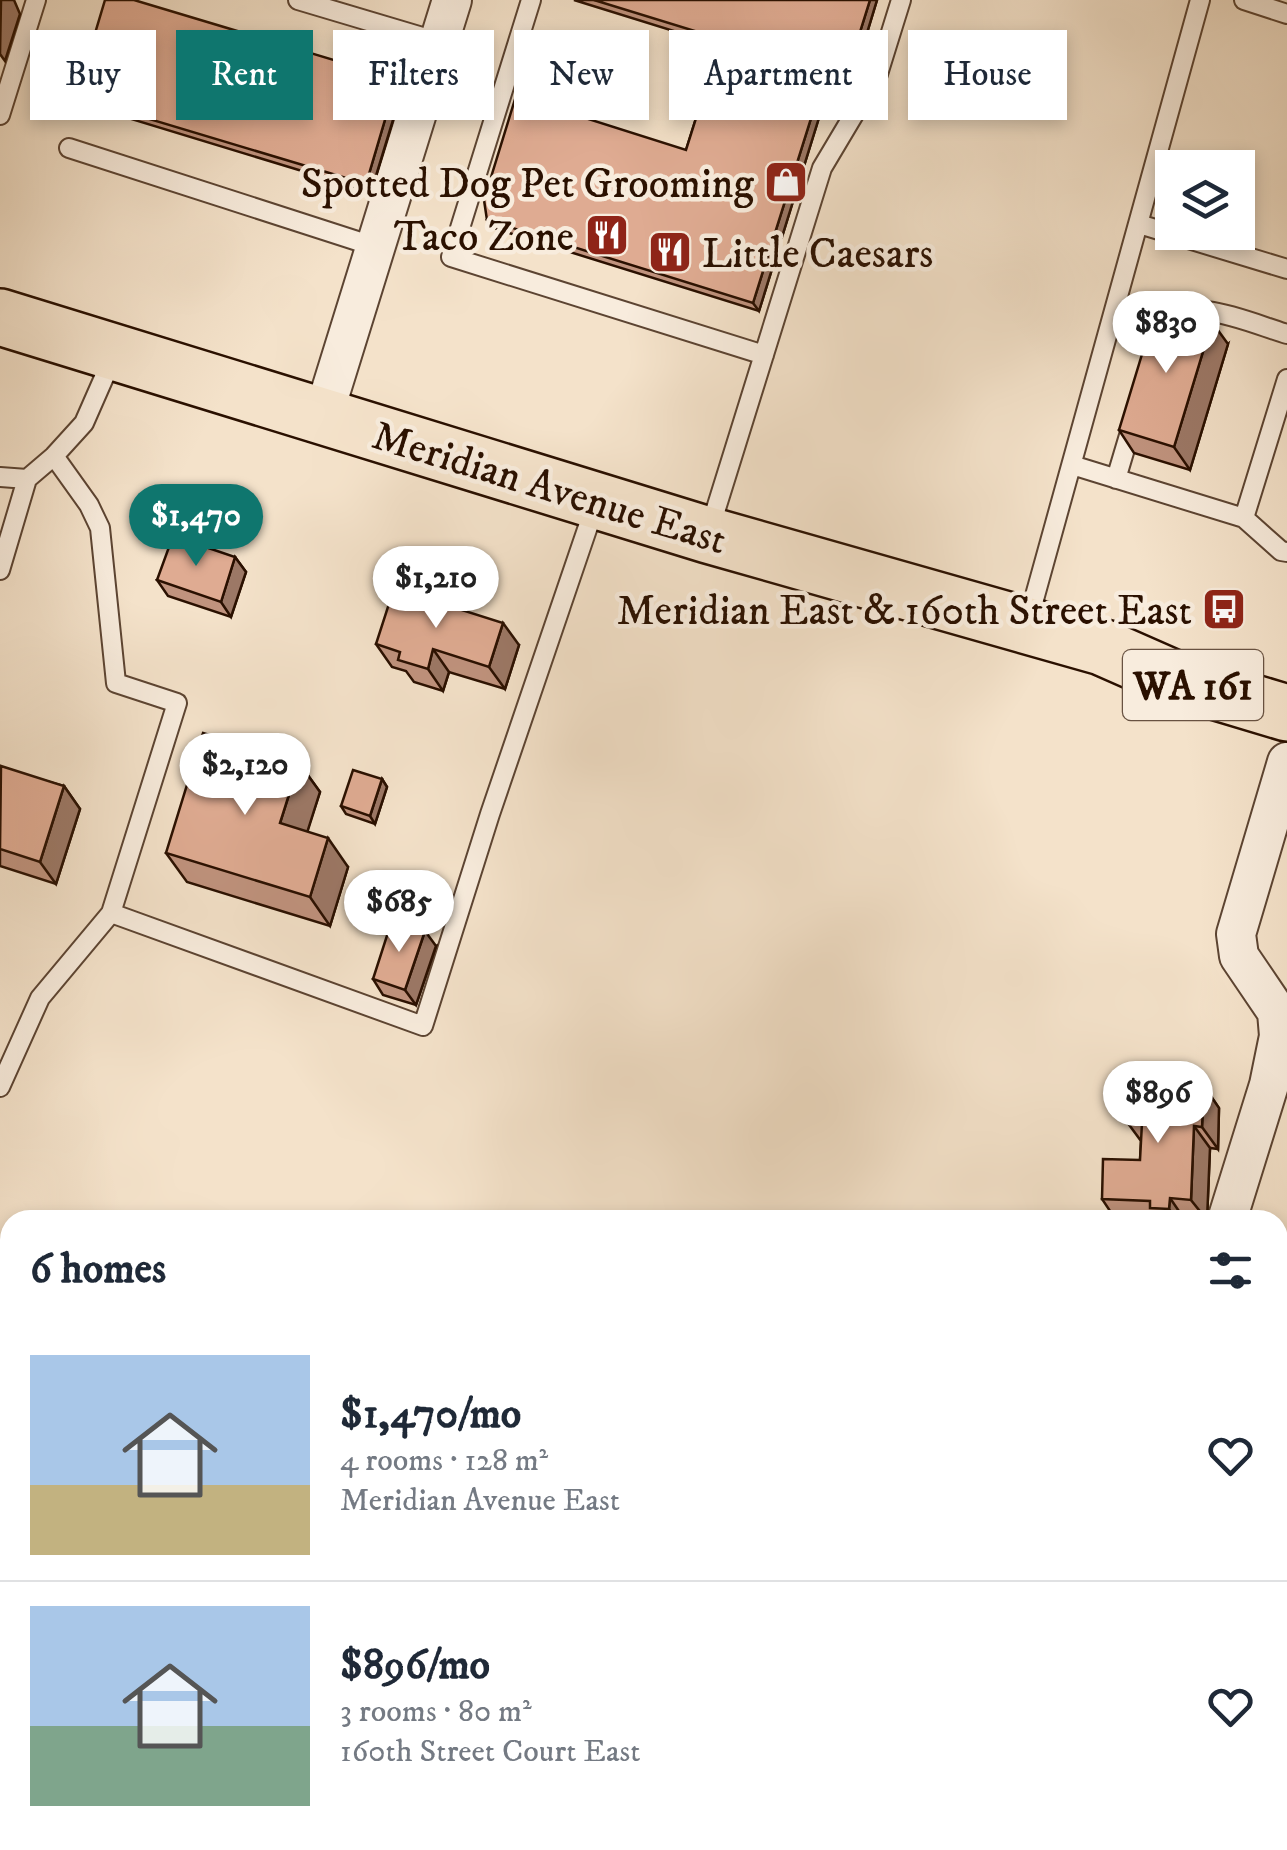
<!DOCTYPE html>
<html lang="en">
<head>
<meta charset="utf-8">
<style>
  :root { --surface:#fff; --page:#f6f6f7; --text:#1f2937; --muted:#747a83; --line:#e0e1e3; --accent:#0f766e }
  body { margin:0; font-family:"IM FELL DW Pica",serif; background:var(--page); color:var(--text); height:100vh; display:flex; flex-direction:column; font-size:38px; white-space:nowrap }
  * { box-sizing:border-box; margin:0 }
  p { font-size:32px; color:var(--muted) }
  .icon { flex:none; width:55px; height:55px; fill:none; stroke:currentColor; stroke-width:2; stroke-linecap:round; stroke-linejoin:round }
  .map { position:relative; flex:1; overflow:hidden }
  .details { position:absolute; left:0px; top:1210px; width:1288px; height:640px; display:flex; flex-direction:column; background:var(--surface); border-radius:30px 30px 0 0; box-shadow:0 5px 15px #0003 }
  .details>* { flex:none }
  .top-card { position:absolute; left:30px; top:30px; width:1228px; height:90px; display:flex; gap:20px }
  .tools { position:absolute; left:1155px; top:150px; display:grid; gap:20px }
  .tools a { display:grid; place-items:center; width:100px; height:100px; border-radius:0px; background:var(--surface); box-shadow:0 5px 15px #0003; font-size:50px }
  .price { position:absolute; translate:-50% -85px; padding:0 22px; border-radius:35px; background:#fff; color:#222; font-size:32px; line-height:65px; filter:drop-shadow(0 2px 5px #0008) }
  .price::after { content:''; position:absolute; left:50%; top:60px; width:30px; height:22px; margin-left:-15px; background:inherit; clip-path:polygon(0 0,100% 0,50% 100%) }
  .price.on { background:var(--accent); color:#fff }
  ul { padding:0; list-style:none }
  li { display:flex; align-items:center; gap:30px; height:250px; padding:0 30px }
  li+li { border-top:2px solid var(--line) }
  li span { display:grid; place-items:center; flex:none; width:280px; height:200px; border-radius:0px; color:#555 }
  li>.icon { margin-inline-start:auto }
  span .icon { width:120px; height:120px; fill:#fffc; stroke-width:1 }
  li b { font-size:42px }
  h2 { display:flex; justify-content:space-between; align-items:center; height:120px; padding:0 30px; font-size:42px }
  .tag { padding:0 35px; border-radius:0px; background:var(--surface); box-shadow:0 5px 15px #0003; font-size:35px; line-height:90px }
  .tag.on { background:var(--accent); color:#fff }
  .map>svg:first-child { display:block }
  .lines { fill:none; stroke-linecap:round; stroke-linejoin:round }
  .lane-casing { stroke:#5c4432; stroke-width:22 }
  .street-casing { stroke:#5c4432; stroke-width:42 }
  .primary-casing { stroke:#2a1000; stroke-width:60 }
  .lane { stroke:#f8ecdd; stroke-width:18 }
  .street { stroke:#f8ecdd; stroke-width:38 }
  .primary { stroke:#f4e2ca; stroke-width:55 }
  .wall { fill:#c0937e; stroke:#2a1000; stroke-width:2.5 }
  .shaded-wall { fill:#9c7866; stroke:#2a1000; stroke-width:2.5 }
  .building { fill:#dfab92; stroke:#2a1000; stroke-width:2.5 }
  .labels { text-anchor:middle; stroke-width:9; stroke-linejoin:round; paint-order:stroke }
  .shield { fill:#f8ecdd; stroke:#685242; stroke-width:2.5 }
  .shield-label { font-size:40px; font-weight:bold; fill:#2a1000 }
  .poi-label { font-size:42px; fill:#2a1000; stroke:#f8ecdd; text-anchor:end }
  .street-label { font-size:42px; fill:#2a1000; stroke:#f8ecdd }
</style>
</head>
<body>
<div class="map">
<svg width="1287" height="1850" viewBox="0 0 1287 1850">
  <rect width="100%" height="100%" fill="#f4e2ca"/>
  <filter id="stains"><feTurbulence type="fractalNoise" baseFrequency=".002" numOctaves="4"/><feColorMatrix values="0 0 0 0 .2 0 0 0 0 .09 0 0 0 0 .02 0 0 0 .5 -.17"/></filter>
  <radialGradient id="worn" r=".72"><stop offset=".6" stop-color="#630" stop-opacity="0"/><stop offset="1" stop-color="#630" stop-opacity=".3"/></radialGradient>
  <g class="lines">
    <!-- lane casing -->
    <g class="lane-casing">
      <path id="lane" d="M298,0L439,42
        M531,0L451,257L764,355
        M1244,0L1287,14
        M0,115L36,0
        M69,148L376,247
        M1139,224L1287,269
        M1164,326C1184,291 1255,325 1287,334
        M1072,465L1244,518L1287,379
        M0,477L27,479L54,456L84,423L113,357
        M1116,479L1133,422
        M1244,518L1281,551L1287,552
        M710,528L822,168L878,74L901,0
        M0,570L27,479
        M1028,621L1200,0
        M111,913L423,1026L490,814L595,506
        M0,1087L40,998L111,913L177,703L116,683L100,528L89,505L54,456
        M483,1850L486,1840
        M582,1850L585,1840
        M843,1850L846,1840"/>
    </g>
    <!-- street casing -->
    <g class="street-casing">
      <path id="street" d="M323,416L452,0
        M1227,1220L1269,1085L1279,1036L1277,1012L1239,956L1236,934L1287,762
        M1278,1300L1287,1269
        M1041,1850L1044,1840
        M1109,1850L1112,1840"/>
    </g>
    <!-- primary casing -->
    <g class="primary-casing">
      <path id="primary" d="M0,317L708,535L1102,647L1177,680L1287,713"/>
    </g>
    <!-- lane -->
    <use href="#lane" class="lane"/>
    <!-- street -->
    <use href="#street" class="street"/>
    <!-- primary -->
    <use href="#primary" class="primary"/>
  </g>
  <!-- wall -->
  <path class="wall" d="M574,0H877L860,56L840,50L759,311L493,228L487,220L686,150L719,45Z
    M397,79L403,87L371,192L82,104L76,97Z
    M1228,344L1190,470L1134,453L1119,430Z
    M235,557L246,572L231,617L168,596L157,580Z
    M421,591L434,609L519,645L505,689L449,672L443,691L414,682L406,671L392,667L376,644Z
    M299,763L320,792L307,831L348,867L330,926L187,882L166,853Z
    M0,768L64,786L80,809L56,884L0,866Z
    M382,779L387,787L375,824L346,814L341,806Z
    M436,946L416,1005L383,995L373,979Z
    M1204,1086L1219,1108L1218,1149L1210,1148L1207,1220H1116L1102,1199L1140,1160L1141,1141L1127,1122Z
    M1287,1350V1427L1278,1415V1368Z
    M1278,1439L1287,1444V1480L1278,1474Z
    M1278,1587L1287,1593V1629L1278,1624Z
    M1278,1667L1287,1671V1707L1278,1702Z
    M941,1840H1023L1022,1850H950L946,1844H943Z
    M1133,1840H1194L1199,1847L1197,1849L1199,1850H1140Z"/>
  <!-- shaded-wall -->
  <path class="shaded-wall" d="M1,0H14L20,14L5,61L0,54Z
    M870,0H877L860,56L855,48Z
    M835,42L840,50L759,311L753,303Z
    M397,79L403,87L371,192L366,184Z
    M1212,322L1228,344L1190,470L1174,447Z
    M235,557L246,572L231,617L221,602Z
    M421,591L437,613L417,604Z
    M503,623L519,645L505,689L489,667Z
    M433,649L449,672L443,691L428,669Z
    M299,763L320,792L301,852L280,823Z
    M382,779L387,787L375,824L370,816Z
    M64,786L80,809L56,884L40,862Z
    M328,838L348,867L330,926L310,897Z
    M425,931L436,946L416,1005L405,990Z
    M1204,1086L1219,1108L1218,1149L1202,1127Z
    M1194,1126L1210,1148L1207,1220L1191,1200Z
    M1170,1198L1185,1220H1177L1169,1209Z
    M1286,1554L1287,1571L1284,1577L1279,1569Z
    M1287,1674V1705L1278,1693Z
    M1011,1840H1023L1022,1850H1010Z
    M1183,1840H1194L1199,1847L1197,1850L1183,1842Z"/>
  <!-- building -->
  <path class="building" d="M105,0H134L397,79L366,184L76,97Z
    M594,0H870L855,48L835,42L753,303L487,220L484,200L516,96L686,150L721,39Z
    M1157,305L1212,322L1174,447L1119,430Z
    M173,536L235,557L221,602L157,580Z
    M396,582L421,591L417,604L438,610L440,603L503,623L489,667L433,649L428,669L398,660L400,652L376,644Z
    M203,733L299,763L280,823L328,838L310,897L166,853Z
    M1,766L64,786L40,862L0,849Z
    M353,770L382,779L370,816L341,806Z
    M392,920L425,931L405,990L373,979Z
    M1130,1082L1204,1086L1202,1127L1194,1126L1191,1200L1170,1198L1169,1209L1150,1208V1201L1102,1199L1103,1159L1140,1160L1142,1123L1127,1122Z
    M1287,1350V1413L1278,1408V1390L1280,1386L1278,1385V1368Z
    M1278,1439L1287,1444V1470L1278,1465Z
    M1278,1550L1286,1554L1279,1569L1278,1568Z
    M1278,1587L1287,1593V1620L1278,1615Z
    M1278,1667L1287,1671L1278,1693Z
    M946,1840H1011L1010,1850L946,1845Z
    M1136,1840H1183V1842L1199,1850H1148L1150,1847Z
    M1250,1840H1268L1283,1845L1281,1850H1247Z"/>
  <!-- icons -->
  <defs>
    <g id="shop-square" transform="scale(2.25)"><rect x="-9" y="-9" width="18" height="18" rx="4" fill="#8f2418" stroke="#f8ecdd"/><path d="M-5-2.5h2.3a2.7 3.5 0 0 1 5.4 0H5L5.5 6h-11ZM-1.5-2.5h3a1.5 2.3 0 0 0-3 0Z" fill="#fff"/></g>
    <g id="restaurant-square" transform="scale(2.25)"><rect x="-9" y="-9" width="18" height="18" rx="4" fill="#8f2418" stroke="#f8ecdd"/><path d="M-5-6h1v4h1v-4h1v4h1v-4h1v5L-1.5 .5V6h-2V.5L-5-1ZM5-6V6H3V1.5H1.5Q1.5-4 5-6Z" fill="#fff"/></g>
    <g id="bus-square" transform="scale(2.25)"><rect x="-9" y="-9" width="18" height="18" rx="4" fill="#8f2418" stroke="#f8ecdd"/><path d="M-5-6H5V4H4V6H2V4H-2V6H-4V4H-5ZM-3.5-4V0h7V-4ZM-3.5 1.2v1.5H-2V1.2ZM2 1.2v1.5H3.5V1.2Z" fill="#fff"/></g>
  </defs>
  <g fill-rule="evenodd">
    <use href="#shop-square" x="786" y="182"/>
    <use href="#restaurant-square" x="607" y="235"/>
    <use href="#restaurant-square" x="670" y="252"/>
    <use href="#bus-square" x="1224" y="609"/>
  </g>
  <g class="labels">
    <!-- shield labels -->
    <rect class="shield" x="1123" y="650" width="140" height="70" rx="8"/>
    <g class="shield-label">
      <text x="1193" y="699">WA 161</text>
    </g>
    <!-- poi labels -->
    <g class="poi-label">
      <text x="754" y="197">Spotted Dog Pet Grooming</text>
      <text x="574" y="250">Taco Zone</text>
      <text x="702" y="267" text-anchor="start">Little Caesars</text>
      <text x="1192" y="624">Meridian East &amp; 160th Street East</text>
    </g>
    <!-- street labels -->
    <g class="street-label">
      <text transform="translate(550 486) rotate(17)" y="15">Meridian Avenue East</text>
    </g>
  </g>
  <rect width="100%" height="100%" filter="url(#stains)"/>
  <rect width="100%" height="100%" fill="url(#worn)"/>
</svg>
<div class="tools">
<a><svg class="icon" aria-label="layers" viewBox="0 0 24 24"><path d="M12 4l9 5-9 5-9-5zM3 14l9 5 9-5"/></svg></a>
</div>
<b class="price" style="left:1166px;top:376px">$830</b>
<b class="price on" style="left:196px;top:569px">$1,470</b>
<b class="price" style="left:436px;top:631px">$1,210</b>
<b class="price" style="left:245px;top:818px">$2,120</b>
<b class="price" style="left:399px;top:955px">$685</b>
<b class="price" style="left:1158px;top:1146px">$896</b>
<div class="top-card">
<a class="tag">Buy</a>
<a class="tag on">Rent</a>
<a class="tag">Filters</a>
<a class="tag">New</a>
<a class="tag">Apartment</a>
<a class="tag">House</a>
</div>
<section class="details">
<h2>6 homes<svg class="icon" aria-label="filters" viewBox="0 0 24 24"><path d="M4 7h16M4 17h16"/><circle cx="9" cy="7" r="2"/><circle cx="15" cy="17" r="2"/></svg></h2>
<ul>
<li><span style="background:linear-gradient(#a9c7e8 65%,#c2b280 0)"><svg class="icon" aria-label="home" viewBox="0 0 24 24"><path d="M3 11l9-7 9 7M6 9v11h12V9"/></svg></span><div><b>$1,470/mo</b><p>4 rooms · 128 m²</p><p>Meridian Avenue East</p></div><svg class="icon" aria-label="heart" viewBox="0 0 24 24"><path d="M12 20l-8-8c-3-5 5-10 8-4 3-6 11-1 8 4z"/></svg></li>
<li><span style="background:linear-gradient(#a9c7e8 60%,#7fa58c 0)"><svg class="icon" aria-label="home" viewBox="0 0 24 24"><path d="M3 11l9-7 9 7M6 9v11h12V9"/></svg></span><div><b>$896/mo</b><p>3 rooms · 80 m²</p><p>160th Street Court East</p></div><svg class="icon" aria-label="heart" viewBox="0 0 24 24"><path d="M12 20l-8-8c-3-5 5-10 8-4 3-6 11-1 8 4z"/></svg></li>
</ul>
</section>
</div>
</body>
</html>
